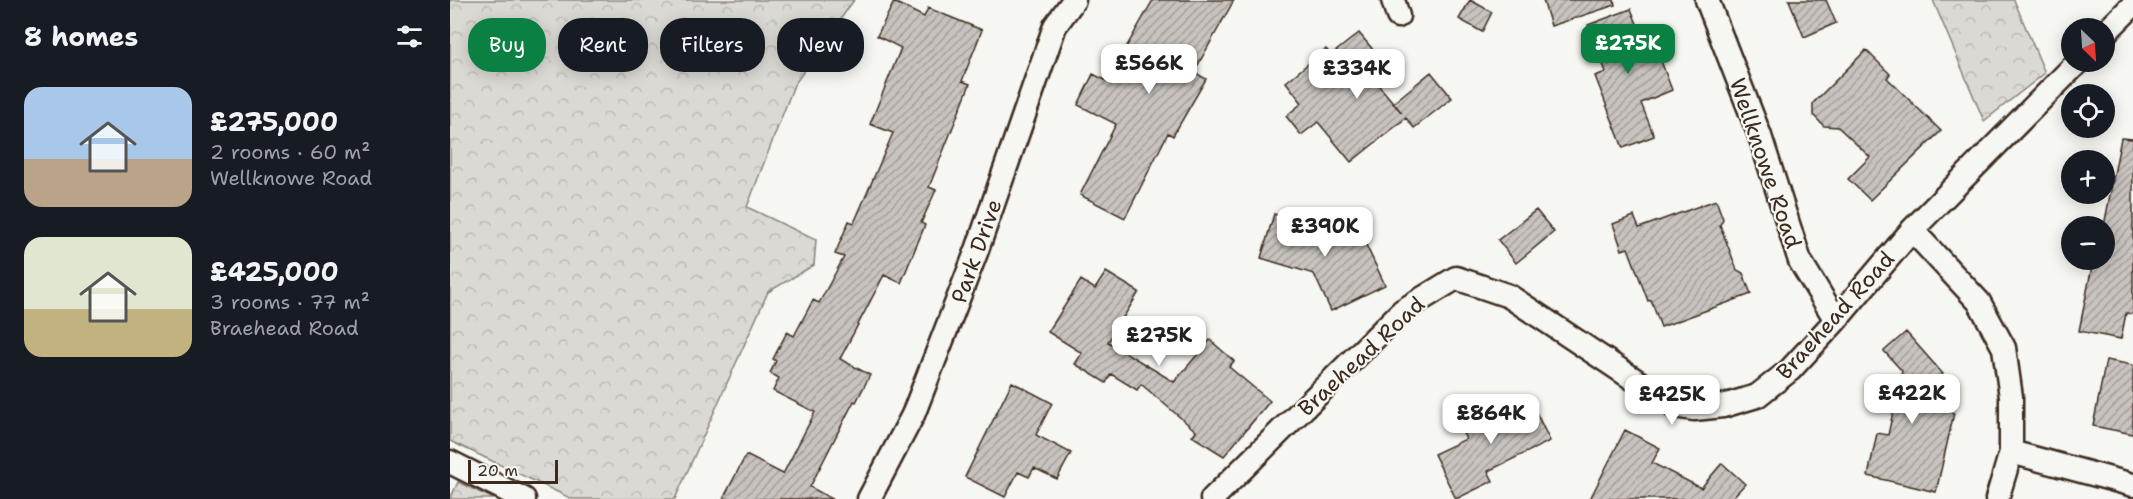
<!DOCTYPE html>
<html lang="en">
<head>
<meta charset="utf-8">
<style>
  :root { --surface:#171b24; --page:#20242c; --text:#f1f3f6; --muted:#9ea1a6; --accent:#0b8043 }
  body { margin:0; font-family:"Shantell Sans",sans-serif; background:var(--page); color:var(--text); height:100vh; display:flex; flex-direction:column; font-size:22px; white-space:nowrap }
  * { box-sizing:border-box; margin:0 }
  p { font-size:20px; color:var(--muted) }
  .icon { flex:none; width:33px; height:33px; fill:none; stroke:currentColor; stroke-width:2; stroke-linecap:round; stroke-linejoin:round }
  .map { position:relative; flex:1; overflow:hidden }
  .sheet { display:flex; flex-direction:column; background:var(--surface); width:450px }
  .sheet>* { flex:none }
  .banner { position:absolute; left:18px; top:18px; width:570px; height:54px; display:flex; gap:12px }
  .needle { width:39px; rotate:155deg }
  .controls { position:absolute; left:1611px; top:18px; display:grid; gap:12px }
  .controls a { display:grid; place-items:center; width:54px; height:54px; border-radius:50%; background:var(--surface); box-shadow:0 3px 15px #0003; font-size:30px }
  .scale { position:absolute; left:18px; bottom:15px; width:90px; box-sizing:border-box; padding-left:6px; border:3px solid #3b2a1e; border-top:0; font-size:16px; line-height:21px; white-space:nowrap; color:#3b2a1e; -webkit-text-stroke:4px #f6f6f2; paint-order:stroke }
  .price { position:absolute; translate:-50% -51px; padding:0 14px; border-radius:12px; background:#fff; color:#222; font-size:20px; line-height:39px; filter:drop-shadow(0 2px 3px #0008) }
  .price::after { content:''; position:absolute; left:50%; top:36px; width:18px; height:14px; margin-left:-9px; background:inherit; clip-path:polygon(0 0,100% 0,50% 100%) }
  .price.selected { background:var(--accent); color:#fff }
  ul { padding:0; list-style:none }
  li { display:flex; align-items:center; gap:18px; height:150px; padding:0 24px }
  li span { display:grid; place-items:center; flex:none; width:168px; height:120px; border-radius:18px; color:#555 }
  li>.icon { margin-inline-start:auto }
  span .icon { width:72px; height:72px; fill:#fffc; stroke-width:1 }
  li b { font-size:26px }
  h2 { display:flex; justify-content:space-between; align-items:center; height:72px; padding:0 24px; font-size:26px }
  .pill { padding:0 21px; border-radius:24px; background:var(--surface); box-shadow:0 3px 15px #0003; font-size:21px; line-height:54px }
  .pill.selected { background:var(--accent); color:#fff }
  main { display:flex; flex:1; min-height:0 }
  .map>svg:first-child { display:block }
  .forest { fill:url(#forest-crowns); stroke:#8a8278; stroke-width:1.5 }
  .building { fill:url(#building-hatch); stroke:#3b2a1e; stroke-width:1.5 }
  .lines { fill:none; stroke-linecap:round; stroke-linejoin:round }
  .minor-casing { stroke:#3b2a1e; stroke-width:27 }
  .minor { stroke:#f6f6f2; stroke-width:22 }
  .labels { text-anchor:middle; stroke-width:4.5; stroke-linejoin:round; paint-order:stroke }
  .street-label { font-size:22px; fill:#3b2a1e; stroke:#f6f6f2 }
</style>
</head>
<body>
<main>
<section class="sheet">
<h2>8 homes<svg class="icon" aria-label="filters" viewBox="0 0 24 24"><path d="M4 7h16M4 17h16"/><circle cx="9" cy="7" r="2"/><circle cx="15" cy="17" r="2"/></svg></h2>
<ul>
<li><span style="background:linear-gradient(#a9c7e8 60%,#b9a48a 0)"><svg class="icon" aria-label="home" viewBox="0 0 24 24"><path d="M3 11l9-7 9 7M6 9v11h12V9"/></svg></span><div><b>£275,000</b><p>2 rooms · 60 m²</p><p>Wellknowe Road</p></div></li>
<li><span style="background:linear-gradient(#dfe7d0 60%,#c2b280 0)"><svg class="icon" aria-label="home" viewBox="0 0 24 24"><path d="M3 11l9-7 9 7M6 9v11h12V9"/></svg></span><div><b>£425,000</b><p>3 rooms · 77 m²</p><p>Braehead Road</p></div></li>
</ul>
</section>
<div class="map">
<svg width="1683" height="499" viewBox="0 0 1683 499">
  <defs>
    <pattern id="forest-crowns" width="20" height="18" patternUnits="userSpaceOnUse" patternTransform="scale(1.5)"><rect width="20" height="18" fill="#dad9d3"/><path d="M2 6a3 3 0 1 1 6 0M12 15a3 3 0 1 1 6 0" fill="none" stroke="#bcbab5"/></pattern>
    <pattern id="building-hatch" width="6" height="6" patternUnits="userSpaceOnUse" patternTransform="scale(1.5)"><rect width="6" height="6" fill="#c8c3be"/><path d="M-1 1l2-2M0 6l6-6M5 7l2-2" fill="none" stroke="#a49f9a"/></pattern>
  </defs>
  <rect width="100%" height="100%" fill="#f6f6f2"/>
  <filter id="ink" filterUnits="userSpaceOnUse"><feTurbulence type="fractalNoise" baseFrequency=".0167" numOctaves="2"/><feDisplacementMap in="SourceGraphic" scale="12" xChannelSelector="R" yChannelSelector="G"/><feConvolveMatrix kernelMatrix="1 2 1 2 8 2 1 2 1" color-interpolation-filters="sRGB"/></filter>
  <g filter="url(#ink)">
    <!-- forest -->
    <path class="forest" d="M0,0H404L344,85L297,207L366,240L364,265L318,292L225,499H122L0,441Z
      M1483,0H1564L1595,73L1534,121Z
      M8,482L44,499H0Z"/>
    <!-- building -->
    <path class="building" d="M703,0H784L744,72L756,79L723,136L718,133L675,218L630,195L666,124L628,105L643,74L657,81Z
      M1020,0L1042,12L1032,32L1009,19Z
      M1093,0H1164L1165,5L1101,26Z
      M1339,0H1376L1386,23L1354,37Z
      M444,2L474,17L478,8L532,30L512,81L520,84L479,187L486,190L471,223L475,225L451,283L434,275L390,359L420,375L406,402L404,401L360,487L382,499H273L296,455L333,474L365,412L323,391L329,378L320,373L326,361L323,359L337,332L344,336L363,300L369,303L394,257L385,254L399,221L404,223L443,133L420,124L451,48L427,36Z
      M1181,9L1197,48L1205,45L1222,90L1191,103L1204,136L1173,148L1145,76L1156,72L1138,25Z
      M909,33L924,51L910,63L952,113L943,103L981,72L1002,98L964,128L956,118L901,162L868,122L851,135L836,116L852,103L836,82L876,49L881,55Z
      M1416,50L1440,74L1437,78L1491,131L1420,200L1398,179L1420,157L1388,127L1374,126L1363,115V103Z
      M1671,138L1683,139V314L1676,313L1671,339L1629,331L1643,261L1654,260V226Z
      M1266,200L1273,219L1270,225L1287,270L1293,273L1301,294L1211,327L1201,300L1198,301L1178,248L1172,250L1163,224L1184,216L1189,228Z
      M1086,210L1104,232L1066,263L1048,240Z
      M824,214L872,228L875,220L909,230L935,285L881,311L864,274L811,258Z
      M656,272L689,292L658,342L724,382L760,340L784,361L779,367L820,401L774,456L742,436L746,431L691,384L687,390L661,374L656,383L625,364L632,353L598,332L631,280L645,289Z
      M1456,332L1493,374L1459,403L1504,413L1486,492L1418,476L1427,433L1438,435L1452,371L1434,351Z
      M1656,360L1683,365V434L1643,426Z
      M562,382L602,403L586,435L621,453L607,479L584,468L579,477L568,472L555,497L515,477Z
      M1056,396L1061,407L1079,398L1100,441L1038,471L1043,481L1006,499L984,454L1016,439L1012,431L1036,419L1030,409Z
      M1175,430L1210,448L1202,463L1251,488L1272,463L1295,484L1281,499H1140Z"/>
    <g class="lines">
      <!-- minor casing -->
      <g class="minor-casing">
        <path id="minor" d="M943,0L948,16
          M1257,0L1310,136L1350,261L1386,320
          M1654,34L1683,5
          M1462,230L1529,302L1554,348L1561,397V452L1547,499
          M1561,452L1683,485
          M0,462L74,499
          M419,499L463,415L527,250L605,26L624,0
          M762,499L952,311L1006,278L1059,296L1224,406L1244,409L1273,406L1307,396L1340,370L1386,320L1462,230L1628,62"/>
      </g>
      <!-- minor -->
      <use href="#minor" class="minor"/>
    </g>
  </g>
  <g class="labels">
    <!-- street labels -->
    <g class="street-label">
      <text transform="translate(1316 163) rotate(71)" y="8">Wellknowe Road</text>
      <text transform="translate(526 251) rotate(-70)" y="8">Park Drive</text>
      <text transform="translate(1385 315) rotate(-48)" y="8">Braehead Road</text>
      <text transform="translate(911 356) rotate(-43)" y="8">Braehead Road</text>
    </g>
  </g>
</svg>
<div class="controls">
<a><svg class="needle" viewBox="-14 -14 28 28"><path d="M0-13l5 13h-10z" fill="#e53935"/><path d="M0 13l5-13h-10z" fill="#9ea1a6"/></svg></a>
<a><svg class="icon" aria-label="locate" viewBox="0 0 24 24"><circle cx="12" cy="12" r="6"/><path d="M12 2v4M12 18v4M2 12h4M18 12h4"/></svg></a>
<a>+</a>
<a>−</a>
</div>
<div class="scale">20 m</div>
<b class="price selected" style="left:1178px;top:75px">£275K</b>
<b class="price" style="left:699px;top:95px">£566K</b>
<b class="price" style="left:907px;top:100px">£334K</b>
<b class="price" style="left:875px;top:258px">£390K</b>
<b class="price" style="left:709px;top:367px">£275K</b>
<b class="price" style="left:1462px;top:425px">£422K</b>
<b class="price" style="left:1222px;top:426px">£425K</b>
<b class="price" style="left:1041px;top:445px">£864K</b>
<div class="banner">
<a class="pill selected">Buy</a>
<a class="pill">Rent</a>
<a class="pill">Filters</a>
<a class="pill">New</a>
</div>
</div>
</main>
</body>
</html>
